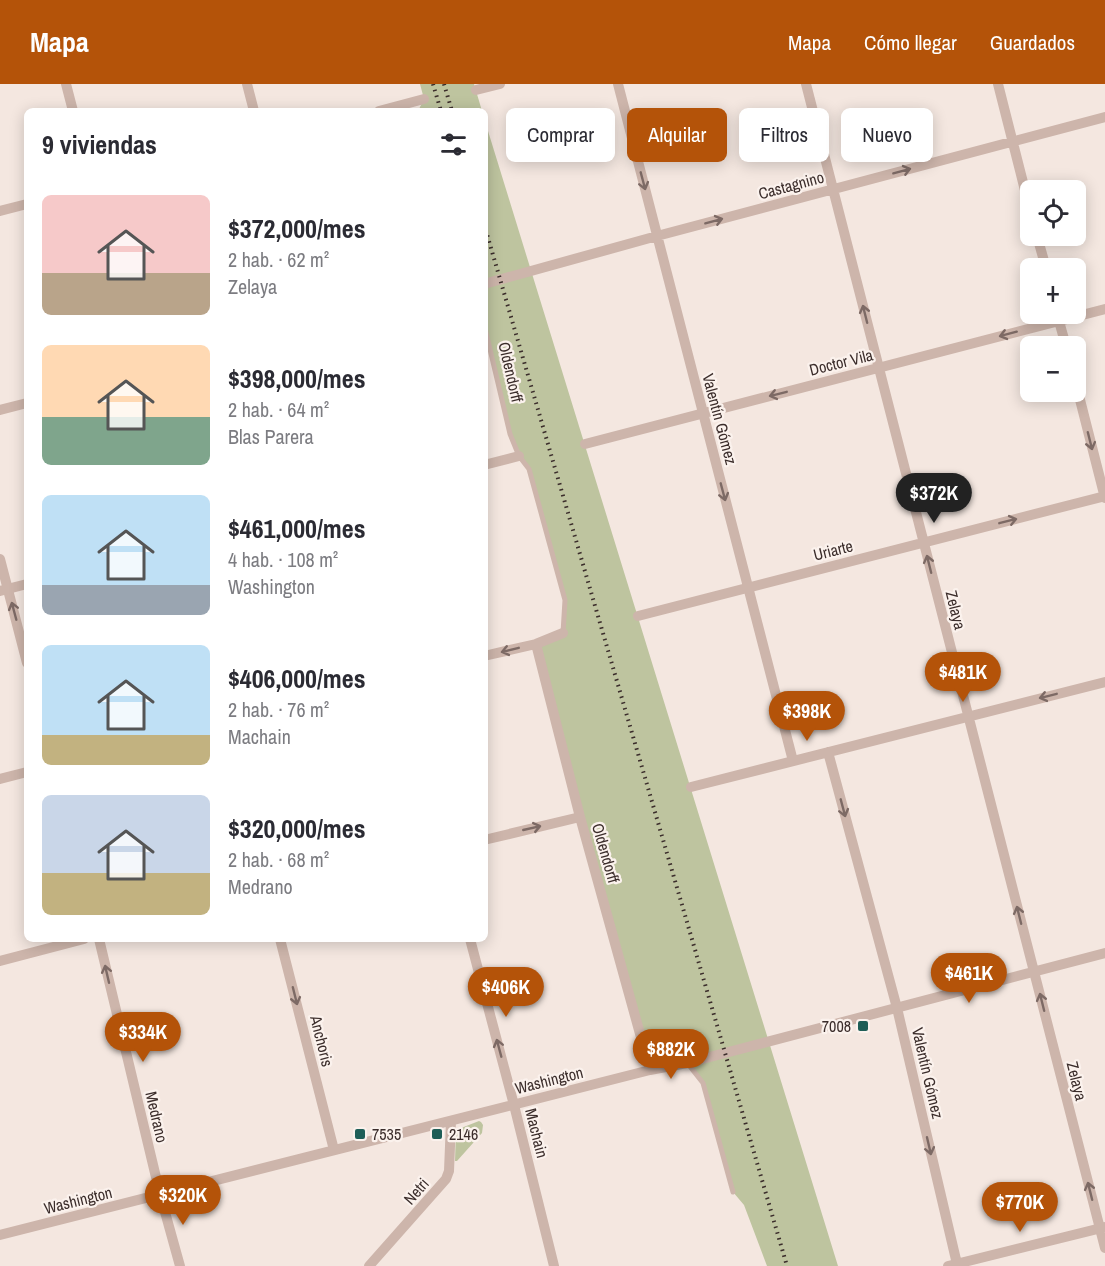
<!DOCTYPE html>
<html lang="es">
<head>
<meta charset="utf-8">
<style>
  :root { --surface:#fff; --page:#f7f7f7; --text:#2b2b33; --muted:#7c7c81; --accent:#b45309 }
  body { margin:0; font-family:"Archivo Narrow",sans-serif; background:var(--page); color:var(--text); height:100vh; display:flex; flex-direction:column; font-size:22px; white-space:nowrap }
  * { box-sizing:border-box; margin:0 }
  p { font-size:20px; color:var(--muted) }
  .icon { flex:none; width:33px; height:33px; fill:none; stroke:currentColor; stroke-width:2; stroke-linecap:round; stroke-linejoin:round }
  .map { position:relative; flex:1; overflow:hidden }
  .details { position:absolute; left:24px; top:24px; width:464px; height:834px; display:flex; flex-direction:column; background:var(--surface); border-radius:9px; box-shadow:0 3px 15px #0003 }
  .details>* { flex:none }
  .hud { position:absolute; left:506px; top:24px; width:508px; height:54px; display:flex; gap:12px }
  .tools { position:absolute; left:1020px; top:96px; display:grid; gap:12px }
  .tools a { display:grid; place-items:center; width:66px; height:66px; border-radius:9px; background:var(--surface); box-shadow:0 3px 15px #0003; font-size:30px }
  .price { position:absolute; translate:-50% -51px; padding:0 14px; border-radius:21px; background:var(--accent); color:#fff; font-size:20px; line-height:39px; filter:drop-shadow(0 2px 3px #0008) }
  .price::after { content:''; position:absolute; left:50%; top:36px; width:18px; height:14px; margin-left:-9px; background:inherit; clip-path:polygon(0 0,100% 0,50% 100%) }
  .price.active { background:#222; color:#fff }
  ul { padding:0; list-style:none }
  li { display:flex; align-items:center; gap:18px; height:150px; padding:0 18px }
  li span { display:grid; place-items:center; flex:none; width:168px; height:120px; border-radius:9px; color:#555 }
  li>.icon { margin-inline-start:auto }
  span .icon { width:72px; height:72px; fill:#fffc; stroke-width:1 }
  li b { font-size:26px }
  h2 { display:flex; justify-content:space-between; align-items:center; height:72px; padding:0 18px; font-size:26px }
  .tag { padding:0 21px; border-radius:9px; background:var(--surface); box-shadow:0 3px 15px #0003; font-size:21px; line-height:54px }
  .tag.active { background:var(--accent); color:#fff }
  header { display:flex; align-items:center; gap:36px; box-sizing:border-box; height:84px; padding:0 30px; background:var(--accent); color:#fff }
  header strong { font-size:28px }
  nav { display:flex; gap:33px; margin-inline-start:auto; font-size:21px }
  .map>svg:first-child { display:block }
  .green { fill:#bec49f }
  .lines { fill:none; stroke-linecap:round; stroke-linejoin:round }
  .lane { stroke:#cdb5ab; stroke-width:5 }
  .street { stroke:#cdb5ab; stroke-width:10 }
  .rail { stroke:#3b2d2b; stroke-width:4; stroke-dasharray:1.5 4.5; stroke-linecap:butt }
  .oneway { stroke:#7d6a65 }
  .poi-dot { fill:#1e5e57; stroke:#fbf2ed; stroke-width:2 }
  .labels { text-anchor:middle; stroke-width:4.5; stroke-linejoin:round; paint-order:stroke }
  .street-label { font-size:16px; fill:#3b2d2b; stroke:#fbf2ed }
  .poi-label { font-size:16px; fill:#3b2d2b; stroke:#fbf2ed; text-anchor:start }
</style>
</head>
<body>
<header>
<strong>Mapa</strong>
<nav><a>Mapa</a><a>Cómo llegar</a><a>Guardados</a></nav>
</header>
<div class="map">
<svg width="1105" height="1182" viewBox="0 0 1105 1182">
  <rect width="100%" height="100%" fill="#f4e7e0"/>
  <!-- green -->
  <path class="green" d="M420,0H474L482,27H418L424,15Z
    M484,34L838,1182H767L744,1121L733,1108L703,999L687,979L650,986L536,560L563,549L565,516L529,385L510,350L485,240Z
    M479,1037L481,1038L483,1041L482,1049L457,1077H455L456,1046Z"/>
  <g class="lines">
    <!-- lane -->
    <path class="lane" d="M484,240L510,350L519,372L529,385L565,516L563,549
      M688,980L703,999L733,1108"/>
    <!-- street -->
    <path class="street" d="M66,0L73,27
      M247,0L254,27
      M618,0L793,677
      M806,0L1105,1164
      M998,0L1030,126
      M476,6L500,0
      M379,27L424,15
      M0,127L27,120
      M1037,152L1046,184
      M484,200L657,152L1105,33
      M1057,230L1066,262
      M1076,300L1105,414
      M0,326L27,319
      M585,360L1105,225
      M484,381L519,372
      M0,475L27,579
      M0,507L27,500
      M638,532L1105,412
      M536,560L580,733L650,986
      M484,572L536,560L563,549
      M828,668L897,924L957,1180
      M0,695L27,688
      M691,703L1105,598
      M484,756L580,733
      M99,855L160,1110L180,1182
      M280,855L334,1066
      M470,855L514,1021L554,1182
      M0,877L84,855
      M0,1151L650,986L687,979L1105,869
      M369,1182L446,1095L449,1087L451,1037
      M948,1182L1105,1143"/>
    <!-- rail -->
    <path class="rail" d="M433,0L441,27
      M444,0L452,27
      M484,140L787,1182"/>
  </g>
  <!-- one-way arrows -->
  <defs><path id="oneway-shaft" d="M-6 0H5M1.5-3L5.5 0L1.5 3" fill="none" stroke-width="1.6" stroke-linecap="round" stroke-linejoin="round" transform="scale(1.5)"/></defs>
  <g class="oneway">
    <use href="#oneway-shaft" transform="translate(902 87) rotate(-15)"/>
    <use href="#oneway-shaft" transform="translate(643 97) rotate(75)"/>
    <use href="#oneway-shaft" transform="translate(714 137) rotate(-15)"/>
    <use href="#oneway-shaft" transform="translate(865 230) rotate(-104)"/>
    <use href="#oneway-shaft" transform="translate(1008 250) rotate(165)"/>
    <use href="#oneway-shaft" transform="translate(778 310) rotate(166)"/>
    <use href="#oneway-shaft" transform="translate(1090 357) rotate(76)"/>
    <use href="#oneway-shaft" transform="translate(723 408) rotate(75)"/>
    <use href="#oneway-shaft" transform="translate(1008 437) rotate(-14)"/>
    <use href="#oneway-shaft" transform="translate(929 480) rotate(-104)"/>
    <use href="#oneway-shaft" transform="translate(14 527) rotate(-105)"/>
    <use href="#oneway-shaft" transform="translate(510 566) rotate(166)"/>
    <use href="#oneway-shaft" transform="translate(1048 612) rotate(166)"/>
    <use href="#oneway-shaft" transform="translate(843 724) rotate(75)"/>
    <use href="#oneway-shaft" transform="translate(532 744) rotate(-13)"/>
    <use href="#oneway-shaft" transform="translate(1019 831) rotate(-104)"/>
    <use href="#oneway-shaft" transform="translate(107 890) rotate(-103)"/>
    <use href="#oneway-shaft" transform="translate(295 912) rotate(76)"/>
    <use href="#oneway-shaft" transform="translate(1042 918) rotate(-104)"/>
    <use href="#oneway-shaft" transform="translate(499 964) rotate(-105)"/>
    <use href="#oneway-shaft" transform="translate(929 1062) rotate(77)"/>
    <use href="#oneway-shaft" transform="translate(1090 1107) rotate(-104)"/>
  </g>
  <!-- markers -->
  <g class="poi-dot">
    <rect x="857" y="936" width="12" height="12" rx="3"/>
    <rect x="354" y="1044" width="12" height="12" rx="3"/>
    <rect x="431" y="1044" width="12" height="12" rx="3"/>
  </g>
  <g class="labels">
    <!-- street labels -->
    <g class="street-label">
      <text transform="translate(791 101) rotate(-15)" y="6">Castagnino</text>
      <text transform="translate(841 278) rotate(-14)" y="6">Doctor Vila</text>
      <text transform="translate(511 288) rotate(77)" y="6">Oldendorff</text>
      <text transform="translate(720 335) rotate(75)" y="6">Valentín Gómez</text>
      <text transform="translate(833 466) rotate(-14)" y="6">Uriarte</text>
      <text transform="translate(956 526) rotate(76)" y="6">Zelaya</text>
      <text transform="translate(606 769) rotate(74)" y="6">Oldendorff</text>
      <text transform="translate(322 957) rotate(76)" y="6">Anchoris</text>
      <text transform="translate(928 989) rotate(77)" y="6">Valentín Gómez</text>
      <text transform="translate(549 996) rotate(-14)" y="6">Washington</text>
      <text transform="translate(1077 997) rotate(76)" y="6">Zelaya</text>
      <text transform="translate(157 1033) rotate(77)" y="6">Medrano</text>
      <text transform="translate(537 1049) rotate(76)" y="6">Machain</text>
      <text transform="translate(416 1107) rotate(-49)" y="6">Netri</text>
      <text transform="translate(78 1116) rotate(-14)" y="6">Washington</text>
    </g>
    <!-- poi labels -->
    <g class="poi-label">
      <text x="851" y="948" text-anchor="end">7008</text>
      <text x="372" y="1056">7535</text>
      <text x="449" y="1056">2146</text>
    </g>
  </g>
</svg>
<div class="tools">
<a><svg class="icon" aria-label="locate" viewBox="0 0 24 24"><circle cx="12" cy="12" r="6"/><path d="M12 2v4M12 18v4M2 12h4M18 12h4"/></svg></a>
<a>+</a>
<a>−</a>
</div>
<b class="price active" style="left:934px;top:440px">$372K</b>
<b class="price" style="left:963px;top:619px">$481K</b>
<b class="price" style="left:807px;top:658px">$398K</b>
<b class="price" style="left:969px;top:920px">$461K</b>
<b class="price" style="left:506px;top:934px">$406K</b>
<b class="price" style="left:143px;top:979px">$334K</b>
<b class="price" style="left:671px;top:996px">$882K</b>
<b class="price" style="left:183px;top:1142px">$320K</b>
<b class="price" style="left:1020px;top:1149px">$770K</b>
<div class="hud">
<a class="tag">Comprar</a>
<a class="tag active">Alquilar</a>
<a class="tag">Filtros</a>
<a class="tag">Nuevo</a>
</div>
<section class="details">
<h2>9 viviendas<svg class="icon" aria-label="filters" viewBox="0 0 24 24"><path d="M4 7h16M4 17h16"/><circle cx="9" cy="7" r="2"/><circle cx="15" cy="17" r="2"/></svg></h2>
<ul>
<li><span style="background:linear-gradient(#f6c9c9 65%,#b9a48a 0)"><svg class="icon" aria-label="home" viewBox="0 0 24 24"><path d="M3 11l9-7 9 7M6 9v11h12V9"/></svg></span><div><b>$372,000/mes</b><p>2 hab. · 62 m²</p><p>Zelaya</p></div></li>
<li><span style="background:linear-gradient(#ffd9b3 60%,#7fa58c 0)"><svg class="icon" aria-label="home" viewBox="0 0 24 24"><path d="M3 11l9-7 9 7M6 9v11h12V9"/></svg></span><div><b>$398,000/mes</b><p>2 hab. · 64 m²</p><p>Blas Parera</p></div></li>
<li><span style="background:linear-gradient(#bfe0f5 75%,#9aa5b1 0)"><svg class="icon" aria-label="home" viewBox="0 0 24 24"><path d="M3 11l9-7 9 7M6 9v11h12V9"/></svg></span><div><b>$461,000/mes</b><p>4 hab. · 108 m²</p><p>Washington</p></div></li>
<li><span style="background:linear-gradient(#bfe0f5 75%,#c2b280 0)"><svg class="icon" aria-label="home" viewBox="0 0 24 24"><path d="M3 11l9-7 9 7M6 9v11h12V9"/></svg></span><div><b>$406,000/mes</b><p>2 hab. · 76 m²</p><p>Machain</p></div></li>
<li><span style="background:linear-gradient(#c9d6e8 65%,#c2b280 0)"><svg class="icon" aria-label="home" viewBox="0 0 24 24"><path d="M3 11l9-7 9 7M6 9v11h12V9"/></svg></span><div><b>$320,000/mes</b><p>2 hab. · 68 m²</p><p>Medrano</p></div></li>
</ul>
</section>
</div>
</body>
</html>
